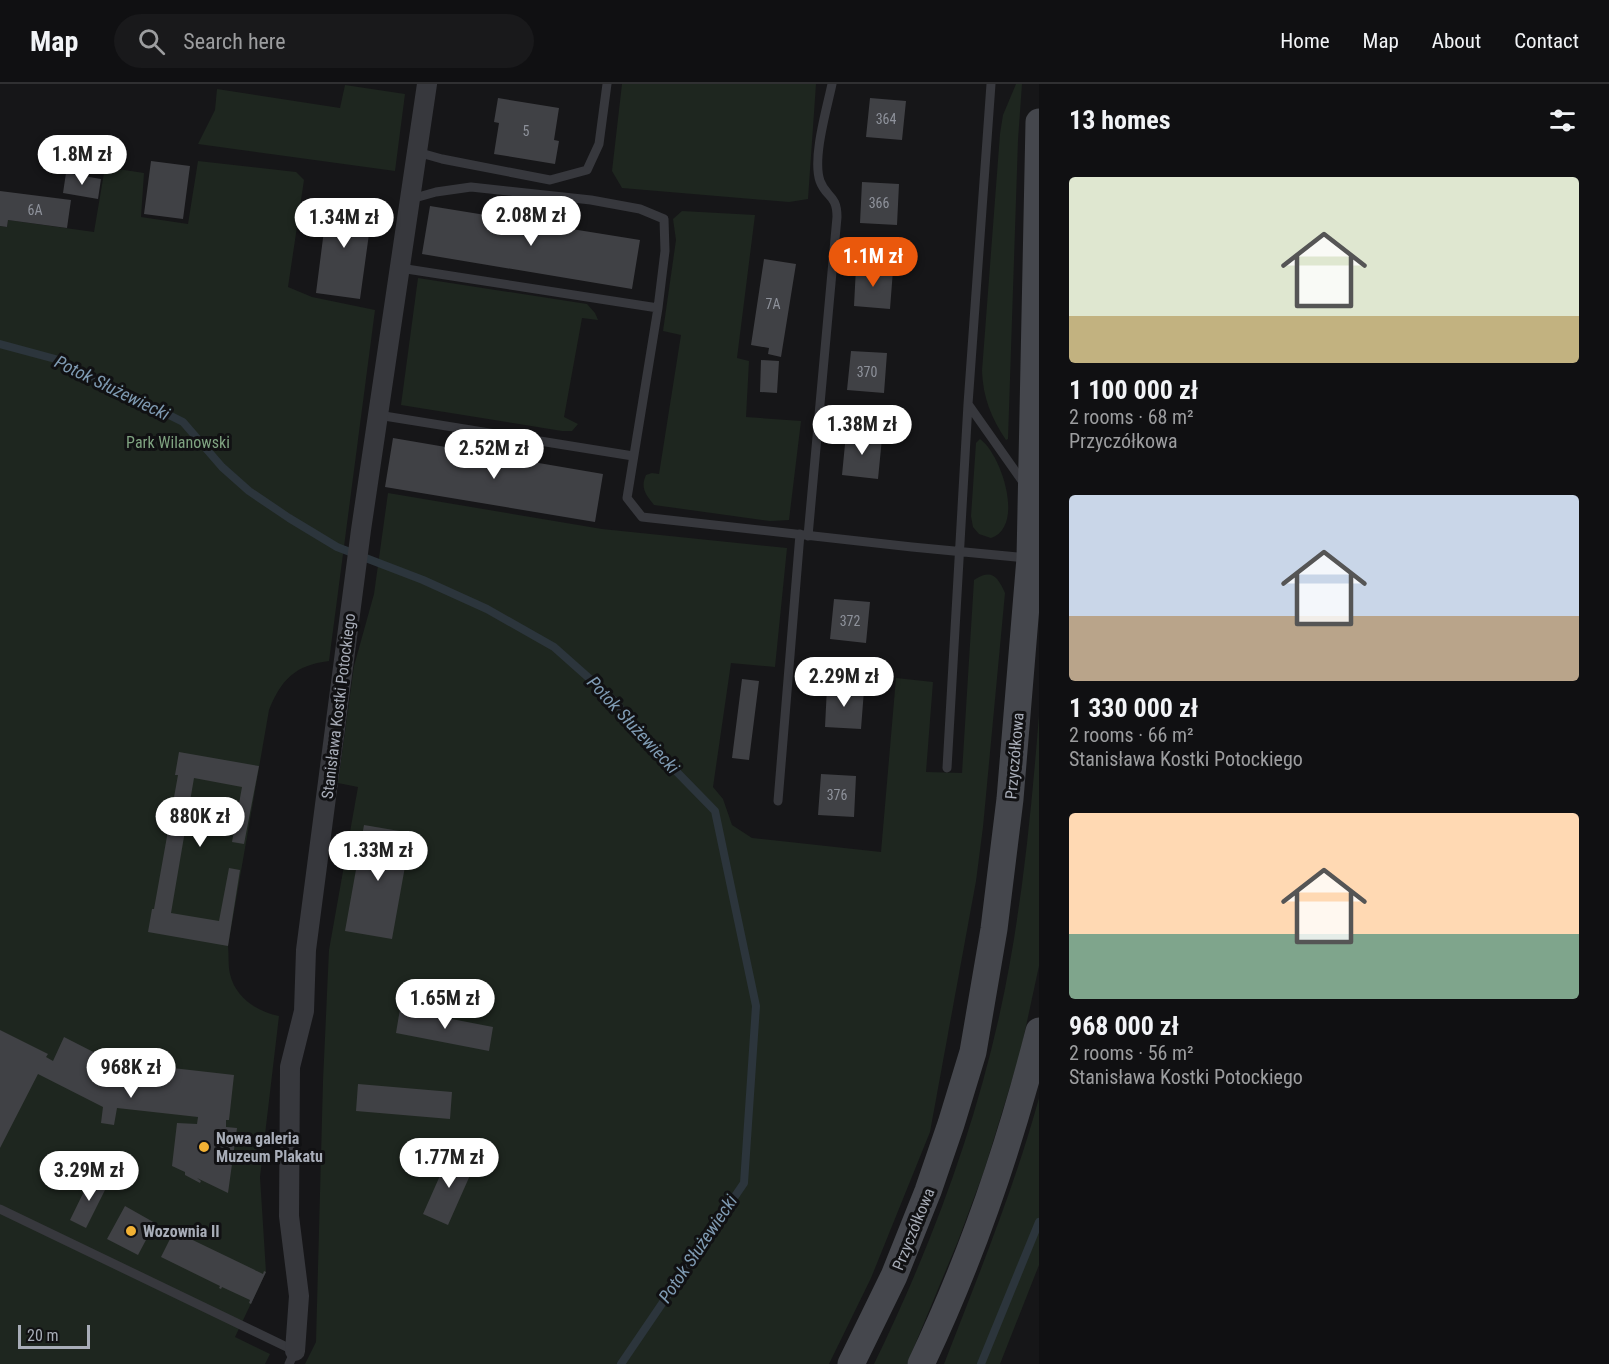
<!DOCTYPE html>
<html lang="en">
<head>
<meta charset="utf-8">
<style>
  :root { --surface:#101012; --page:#19191b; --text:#f1f3f6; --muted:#9c9d9f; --line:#303032; --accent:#ea580c }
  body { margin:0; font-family:"Roboto Condensed",sans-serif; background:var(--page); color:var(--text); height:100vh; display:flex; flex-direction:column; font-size:22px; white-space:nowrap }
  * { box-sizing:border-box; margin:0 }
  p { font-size:20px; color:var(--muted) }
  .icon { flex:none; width:33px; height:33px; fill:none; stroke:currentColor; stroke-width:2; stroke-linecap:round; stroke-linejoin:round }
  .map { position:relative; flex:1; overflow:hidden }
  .details { display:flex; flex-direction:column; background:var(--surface); width:570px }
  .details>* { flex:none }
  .scale { position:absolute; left:18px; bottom:15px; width:72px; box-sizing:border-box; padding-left:6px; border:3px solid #a8adb8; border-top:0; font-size:16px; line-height:21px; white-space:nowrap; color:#a8adb8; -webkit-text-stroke:4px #111113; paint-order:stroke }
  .price { position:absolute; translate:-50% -51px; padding:0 14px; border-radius:21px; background:#fff; color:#222; font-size:20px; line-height:39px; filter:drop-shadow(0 2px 3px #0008) }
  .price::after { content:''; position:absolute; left:50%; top:36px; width:18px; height:14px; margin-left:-9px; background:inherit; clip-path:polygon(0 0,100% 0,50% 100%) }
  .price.on { background:var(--accent); color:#fff }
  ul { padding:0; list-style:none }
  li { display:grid; align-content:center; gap:12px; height:318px; padding:0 30px }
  li span { display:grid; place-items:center; height:186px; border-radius:6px; color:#555 }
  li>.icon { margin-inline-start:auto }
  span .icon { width:108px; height:108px; fill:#fffc; stroke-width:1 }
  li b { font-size:26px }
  h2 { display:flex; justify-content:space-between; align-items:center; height:72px; padding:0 30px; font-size:26px }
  header { display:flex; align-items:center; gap:36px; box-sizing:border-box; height:84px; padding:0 30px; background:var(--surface); border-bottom:2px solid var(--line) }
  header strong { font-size:28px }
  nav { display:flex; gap:33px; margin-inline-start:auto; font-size:21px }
  .search { width:420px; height:54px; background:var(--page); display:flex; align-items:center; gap:15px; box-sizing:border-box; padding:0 21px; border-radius:33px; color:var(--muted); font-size:22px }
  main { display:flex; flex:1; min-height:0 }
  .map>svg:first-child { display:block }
  .green { fill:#1e261f }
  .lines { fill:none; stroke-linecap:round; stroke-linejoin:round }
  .stream { stroke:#2c353c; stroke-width:8 }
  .building { fill:#404145 }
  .lane { stroke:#37383d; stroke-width:9 }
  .street { stroke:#37383d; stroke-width:20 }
  .secondary { stroke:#45474d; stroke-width:27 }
  .poi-dot { fill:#f2b134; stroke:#111113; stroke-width:2 }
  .labels { text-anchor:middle; stroke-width:6; stroke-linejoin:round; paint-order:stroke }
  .number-label { font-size:14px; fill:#8e929b }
  .park-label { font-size:16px; fill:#7fa381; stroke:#111113 }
  .street-label { font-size:16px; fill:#a8adb8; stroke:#111113 }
  .poi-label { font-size:16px; font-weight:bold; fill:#a8adb8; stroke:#111113; text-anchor:start }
  .water-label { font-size:18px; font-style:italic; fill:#7f9bb3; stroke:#111113 }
</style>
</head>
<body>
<header>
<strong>Map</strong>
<div class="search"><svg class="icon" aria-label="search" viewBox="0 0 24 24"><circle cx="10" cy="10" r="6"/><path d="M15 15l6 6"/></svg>Search here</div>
<nav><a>Home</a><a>Map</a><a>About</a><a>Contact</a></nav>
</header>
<main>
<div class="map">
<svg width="1039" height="1280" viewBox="0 0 1039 1280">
  <rect width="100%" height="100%" fill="#161618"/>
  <!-- green -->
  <path class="green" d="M622,0H816L808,115L789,118L622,104L612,87Z
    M1016,0H1022L1018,56L1008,355L1006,356C991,334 983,313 982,287L1000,50L1003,31Z
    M345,1L405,10L395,87L198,60L215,26L217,5L340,24Z
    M198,77L296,88L304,96L288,203L312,213L375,226L329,577C295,581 281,596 269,626L228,862C229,871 228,882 230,890C235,913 257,928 279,932L260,1093L266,1188L235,1253L270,1270L265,1280H0V142L7,143L8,136L94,148L105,83L144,89L141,133L188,140Z
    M682,127L755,131L737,274L749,277L746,333L801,337L789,436L770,437L654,421C646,411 640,404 646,391L652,389L659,390L681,251L663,247L676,156L673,135Z
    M418,194L587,220L595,229L598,236L582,234L564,333L578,340L572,347H562L401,321Z
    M980,355C1002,371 1025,443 991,454L979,450L973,443L971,432L976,359Z
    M388,409L602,445L787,464L775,583L731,579L713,703L723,715L732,741L752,754L881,768L896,594L933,598L926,688L962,689L974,496C991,485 997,491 1005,509L983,743L976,797L930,1048L871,1194L829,1280H305L316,1258L323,997L329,866L358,703L338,699L354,582L374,510Z
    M1039,631V882L1020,970L984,1087L958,1157L907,1280H874C928,1169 972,1054 999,933C1021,834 1031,732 1039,631Z
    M1039,1014V1181L1000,1280H944C978,1192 1014,1105 1039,1014Z"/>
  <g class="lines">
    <!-- stream -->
    <path class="stream" d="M0,260L59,276L183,338L222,383L249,407L289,434L337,463L423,496L487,525L554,563L617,619L633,643L715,727L756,922L744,1099L621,1280
      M981,1280L1039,1138"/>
  </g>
  <!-- building -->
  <path class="building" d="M498,14L559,24L554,56L559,57L555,80L494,70L499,39L494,38Z
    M870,14L906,17L902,56L866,53Z
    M151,77L190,82L183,135L144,130Z
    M66,89L101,95L98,115L63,109Z
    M862,98L899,100L897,141L860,139Z
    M0,107L71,116L67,144L8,136L7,143L0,142Z
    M328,115L373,121L360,215L316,209Z
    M430,122L640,156L632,205L422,170Z
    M764,175L796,180L781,273L768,270L769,264L751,261Z
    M856,183L893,186L890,225L854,222Z
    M851,267L887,269L884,309L847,306Z
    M761,276L779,277L777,309L760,308Z
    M846,350L882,354L878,395L842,391Z
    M393,354L603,390L595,438L385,403Z
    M834,515L870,518L866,559L830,555Z
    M742,595L759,597L749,676L732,674Z
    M827,603L864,606L861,645L825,643Z
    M179,668L259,682L244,760L232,758L242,703L194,694L171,829L219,837L229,784L240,786L228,862L148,848L152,825H154L178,691H175Z
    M821,690L856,692L854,733L818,731Z
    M364,741L411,749L392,855L345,847Z
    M400,925L493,943L489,967L396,949Z
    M0,946L48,970L46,973L53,977L64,953L111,977L234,991L229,1036H226V1043L237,1044L228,1109L197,1094L201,1097L200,1099L185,1091V1088L172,1082L177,1039L197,1040L198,1033L117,1024L114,1041L101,1039L103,1023L38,990L0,1064Z
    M358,1000L452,1008L450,1035L356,1027Z
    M450,1069L475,1080L448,1141L423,1130Z
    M92,1091L108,1100L86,1144L70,1136Z
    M125,1122L155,1139L138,1171L107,1155Z
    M174,1147L263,1190L264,1187L266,1188L251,1220L249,1219L250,1216L222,1203L221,1205L219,1204L220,1202L161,1173Z"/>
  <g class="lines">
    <!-- lane -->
    <path class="lane" d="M417,68L442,75L550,96L587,86L599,60L607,0
      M411,115L436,108L471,103L591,116L640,125L664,135L665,167L658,224
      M400,184L658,224L627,414L642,433L912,463L1027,474
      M968,320L1025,401
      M378,331L633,372
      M808,452L837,133C837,110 826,114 820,97C812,74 827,24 832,0
      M947,684L968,320L991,0
      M778,717L800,450
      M0,1125L295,1267L289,1280"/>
    <!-- street -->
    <path class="street" d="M295,1267L299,1212L289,1132L290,983L304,927L306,866L361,446L427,0"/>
    <!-- secondary -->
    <path class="secondary" d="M851,1280L894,1192L928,1107L951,1040L973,968L994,845L1010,715L1030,474L1039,38
      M921,1280C972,1173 1010,1061 1039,947"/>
  </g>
  <!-- markers -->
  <g class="poi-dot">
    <circle cx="204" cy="1063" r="6"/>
    <circle cx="131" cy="1147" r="6"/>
  </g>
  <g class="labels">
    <!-- number labels -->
    <g class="number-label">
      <text x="886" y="40">364</text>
      <text x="526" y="52">5</text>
      <text x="879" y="124">366</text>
      <text x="35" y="131">6A</text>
      <text x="773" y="225">7A</text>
      <text x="867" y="293">370</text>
      <text x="850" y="542">372</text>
      <text x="837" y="716">376</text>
    </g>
    <!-- park labels -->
    <g class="park-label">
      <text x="178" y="364">Park Wilanowski</text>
    </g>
    <!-- street labels -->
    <g class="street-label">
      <text transform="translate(338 622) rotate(-83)" y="6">Stanisława Kostki Potockiego</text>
      <text transform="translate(1014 672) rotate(-85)" y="6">Przyczółkowa</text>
      <text transform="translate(913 1145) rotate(-68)" y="6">Przyczółkowa</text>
    </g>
    <!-- poi labels -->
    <g class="poi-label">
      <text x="216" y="1060">Nowa galeria<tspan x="216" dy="18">Muzeum Plakatu</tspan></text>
      <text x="143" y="1153">Wozownia II</text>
    </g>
    <!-- water labels -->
    <g class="water-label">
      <text transform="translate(112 304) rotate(26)" y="6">Potok Służewiecki</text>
      <text transform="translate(633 641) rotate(47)" y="6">Potok Służewiecki</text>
      <text transform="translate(698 1165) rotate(-56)" y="6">Potok Służewiecki</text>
    </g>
  </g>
</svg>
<div class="scale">20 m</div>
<b class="price" style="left:82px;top:102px">1.8M zł</b>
<b class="price" style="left:531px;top:163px">2.08M zł</b>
<b class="price" style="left:344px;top:165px">1.34M zł</b>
<b class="price on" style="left:873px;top:204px">1.1M zł</b>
<b class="price" style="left:862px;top:372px">1.38M zł</b>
<b class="price" style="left:494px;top:396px">2.52M zł</b>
<b class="price" style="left:844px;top:624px">2.29M zł</b>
<b class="price" style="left:200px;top:764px">880K zł</b>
<b class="price" style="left:378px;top:798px">1.33M zł</b>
<b class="price" style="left:445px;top:946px">1.65M zł</b>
<b class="price" style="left:131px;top:1015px">968K zł</b>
<b class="price" style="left:449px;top:1105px">1.77M zł</b>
<b class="price" style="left:89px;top:1118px">3.29M zł</b>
</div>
<section class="details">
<h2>13 homes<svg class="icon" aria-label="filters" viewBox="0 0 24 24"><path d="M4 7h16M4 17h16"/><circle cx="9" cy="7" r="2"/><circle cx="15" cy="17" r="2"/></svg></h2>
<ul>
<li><span style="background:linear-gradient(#dfe7d0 75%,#c2b280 0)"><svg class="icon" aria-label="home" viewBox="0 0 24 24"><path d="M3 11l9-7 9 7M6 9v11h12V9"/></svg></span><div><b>1 100 000 zł</b><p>2 rooms · 68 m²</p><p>Przyczółkowa</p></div></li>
<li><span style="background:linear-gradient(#c9d6e8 65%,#b9a48a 0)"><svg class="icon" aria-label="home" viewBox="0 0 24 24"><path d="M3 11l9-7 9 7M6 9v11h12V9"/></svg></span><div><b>1 330 000 zł</b><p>2 rooms · 66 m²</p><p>Stanisława Kostki Potockiego</p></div></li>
<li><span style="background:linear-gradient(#ffd9b3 65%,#7fa58c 0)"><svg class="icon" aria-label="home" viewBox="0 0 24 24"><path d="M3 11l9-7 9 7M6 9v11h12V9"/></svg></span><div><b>968 000 zł</b><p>2 rooms · 56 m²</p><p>Stanisława Kostki Potockiego</p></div></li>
</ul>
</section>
</main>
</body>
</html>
